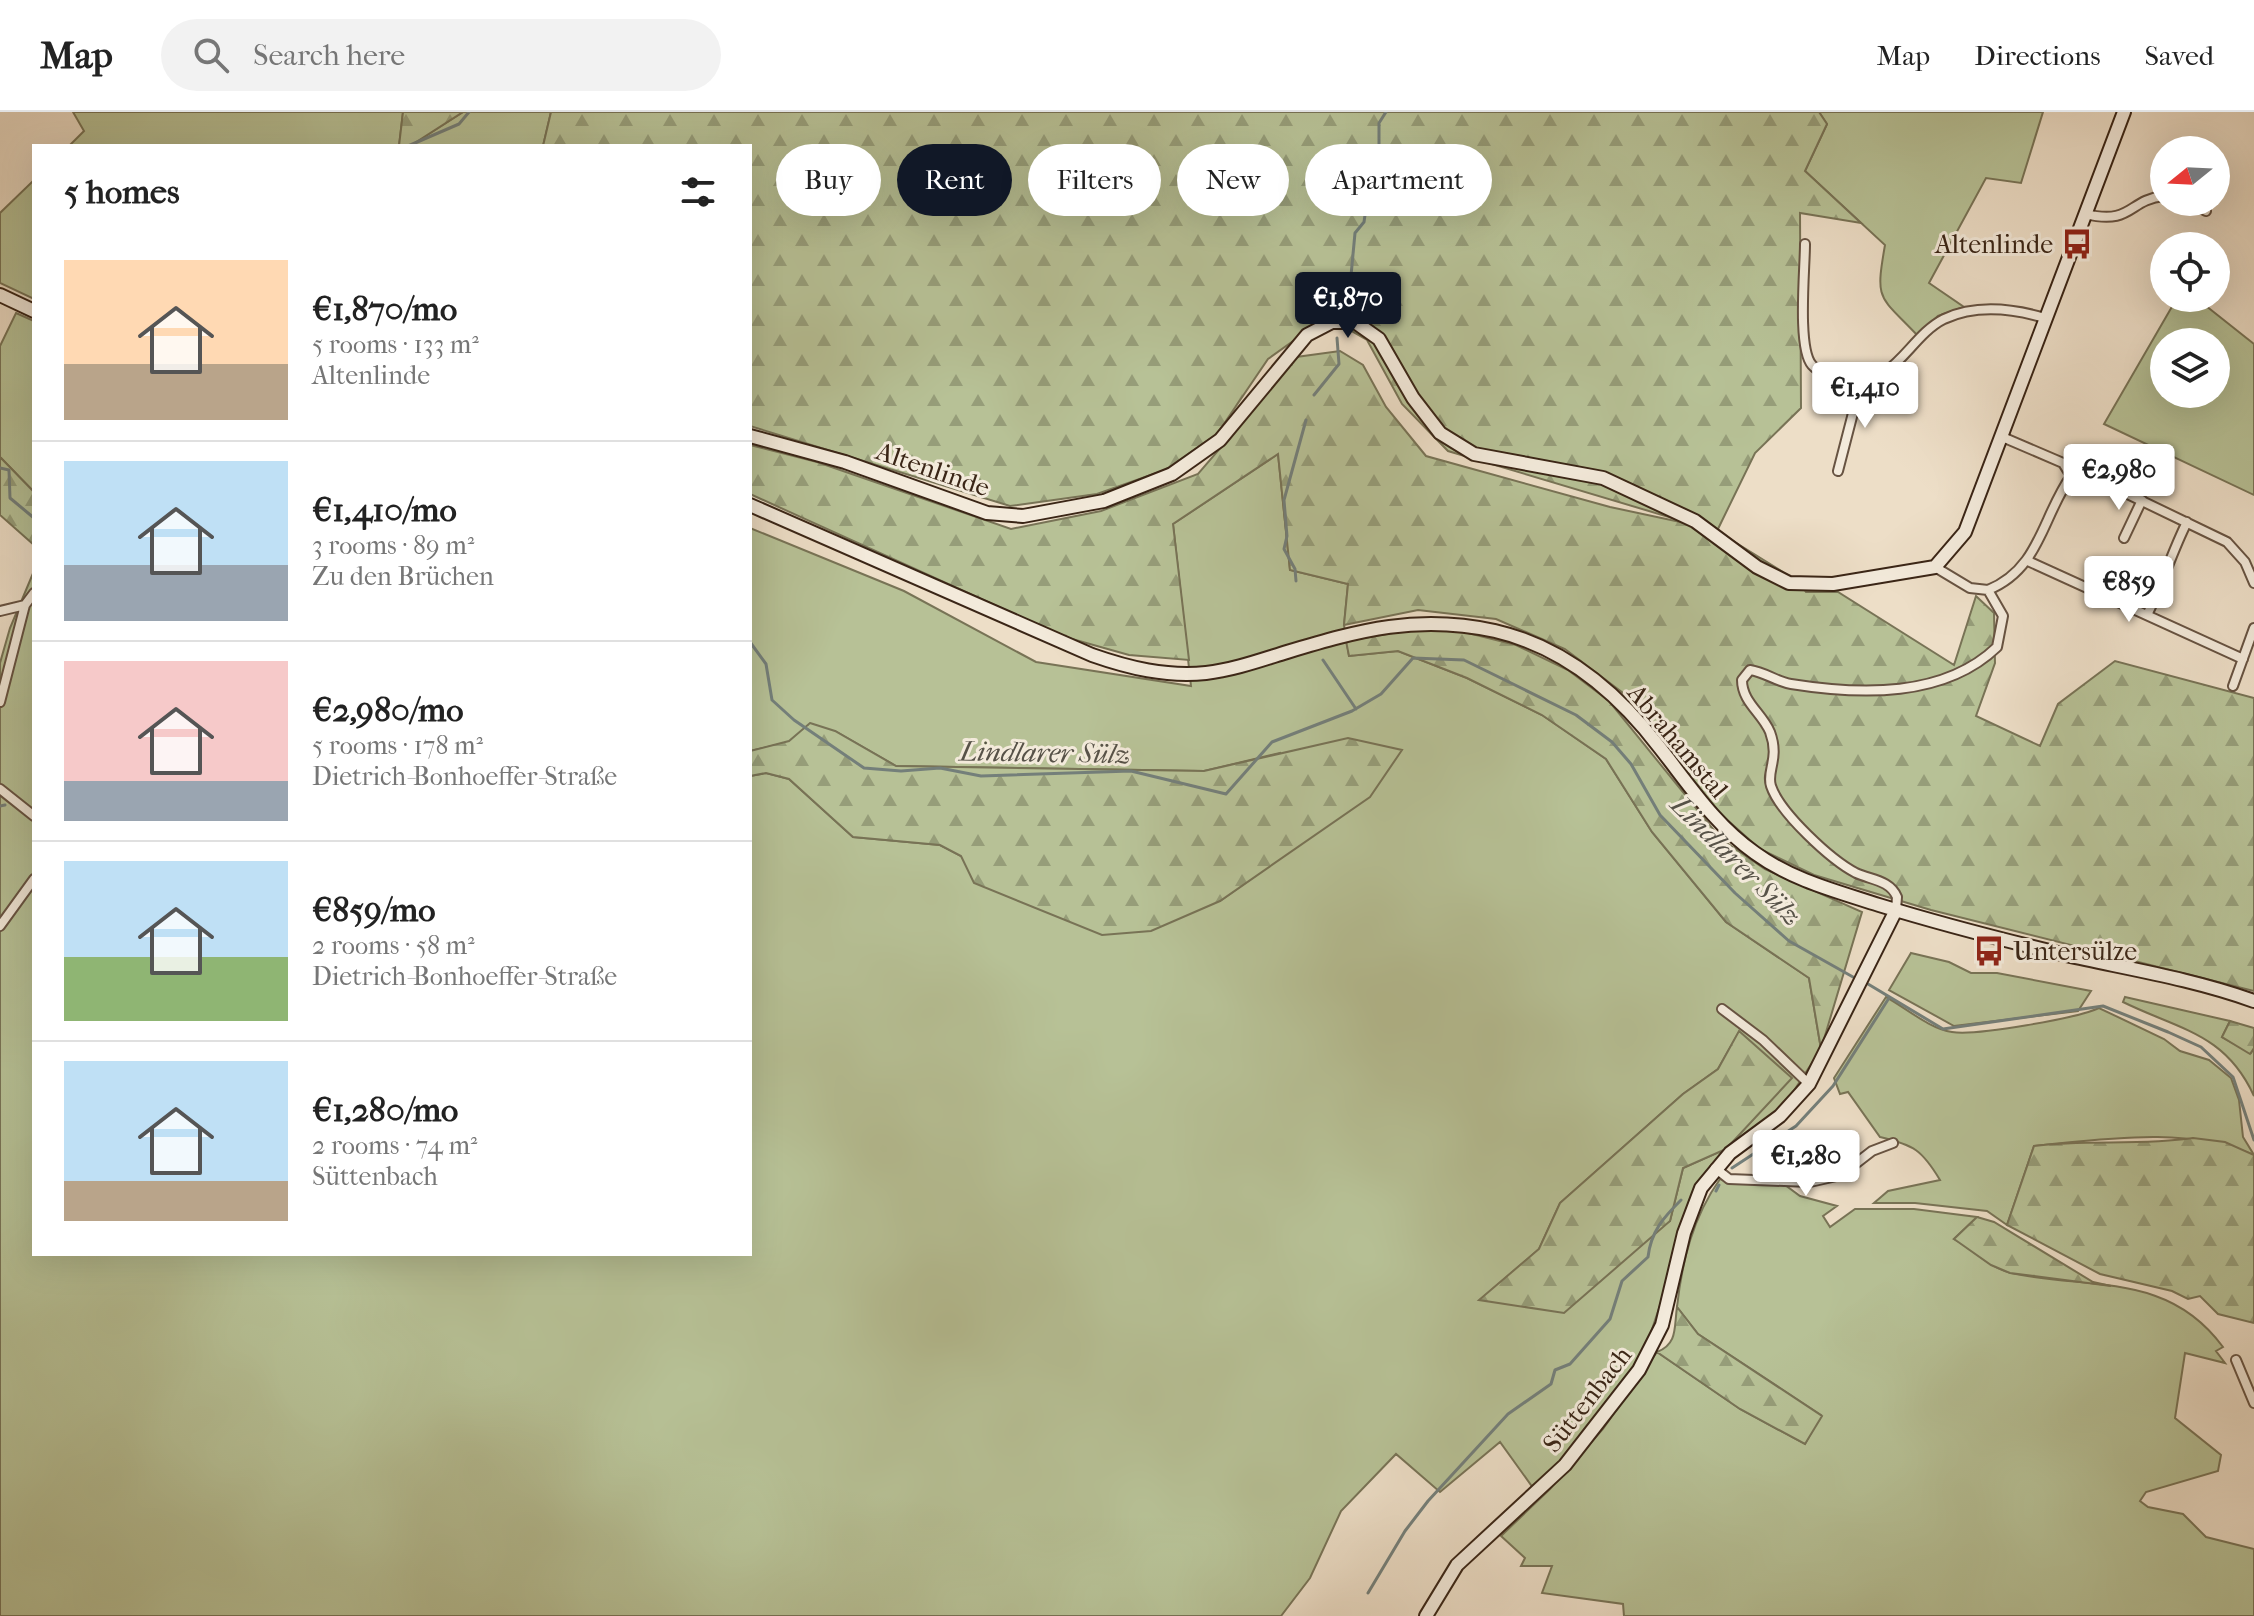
<!DOCTYPE html>
<html lang="en">
<head>
<meta charset="utf-8">
<style>
  :root { --surface:#fff; --page:#f2f2f2; --text:#222; --muted:#767676; --line:#e0e0e0; --accent:#111827 }
  body { margin:0; font-family:"IM FELL French Canon",serif; background:var(--page); color:var(--text); height:100vh; display:flex; flex-direction:column; font-size:30px; white-space:nowrap }
  * { box-sizing:border-box; margin:0 }
  p { font-size:26px; color:var(--muted) }
  .icon { flex:none; width:44px; height:44px; fill:none; stroke:currentColor; stroke-width:2; stroke-linecap:round; stroke-linejoin:round }
  .map { position:relative; flex:1; overflow:hidden }
  .details { position:absolute; left:32px; top:32px; width:720px; height:1112px; display:flex; flex-direction:column; background:var(--surface); border-radius:0px; box-shadow:0 8px 32px #0002 }
  .details>* { flex:none }
  .hud { position:absolute; left:776px; top:32px; width:760px; height:72px; display:flex; gap:16px }
  .needle { width:52px; rotate:252deg }
  .buttons { position:absolute; left:2150px; top:24px; display:grid; gap:16px }
  .buttons a { display:grid; place-items:center; width:80px; height:80px; border-radius:50%; background:var(--surface); box-shadow:0 8px 32px #0002; font-size:40px }
  .price { position:absolute; translate:-50% -68px; padding:0 18px; border-radius:8px; background:#fff; color:#222; font-size:26px; line-height:52px; filter:drop-shadow(0 2px 4px #0008) }
  .price::after { content:''; position:absolute; left:50%; top:48px; width:24px; height:18px; margin-left:-12px; background:inherit; clip-path:polygon(0 0,100% 0,50% 100%) }
  .price.on { background:var(--accent); color:#fff }
  ul { padding:0; list-style:none }
  li { display:flex; align-items:center; gap:24px; height:200px; padding:0 32px }
  li+li { border-top:2px solid var(--line) }
  li span { display:grid; place-items:center; flex:none; width:224px; height:160px; border-radius:0px; color:#555 }
  li>.icon { margin-inline-start:auto }
  span .icon { width:96px; height:96px; fill:#fffc; stroke-width:1 }
  li b { font-size:34px }
  h2 { display:flex; justify-content:space-between; align-items:center; height:96px; padding:0 32px; font-size:34px }
  .tag { padding:0 28px; border-radius:36px; background:var(--surface); box-shadow:0 8px 32px #0002; font-size:28px; line-height:72px }
  .tag.on { background:var(--accent); color:#fff }
  header { display:flex; align-items:center; gap:48px; box-sizing:border-box; height:112px; padding:0 40px; background:var(--surface); border-bottom:2px solid var(--line) }
  header strong { font-size:38px }
  nav { display:flex; gap:44px; margin-inline-start:auto; font-size:28px }
  .search { width:560px; height:72px; background:var(--page); display:flex; align-items:center; gap:20px; box-sizing:border-box; padding:0 28px; border-radius:44px; color:var(--muted); font-size:30px }
  .map>svg:first-child { display:block }
  .grass { fill:#b7c196; stroke:#787356; stroke-width:2; fill-rule:evenodd }
  .forest { fill:url(#forest-firs); stroke:#787356; stroke-width:2 }
  .lines { fill:none; stroke-linecap:round; stroke-linejoin:round }
  .stream { stroke:#747f7a; stroke-width:3 }
  .street-casing { stroke:#675342; stroke-width:12 }
  .secondary-casing { stroke:#3a2516; stroke-width:16 }
  .street { stroke:#f3eadb; stroke-width:8 }
  .secondary { stroke:#f3eadb; stroke-width:12 }
  .labels { text-anchor:middle; stroke-width:6; stroke-linejoin:round; paint-order:stroke }
  .poi-label { font-size:26px; fill:#3a2516; stroke:#f3eadb; text-anchor:end }
  .street-label { font-size:26px; fill:#3a2516; stroke:#f3eadb }
  .water-label { font-size:28px; font-style:italic; fill:#575248; stroke:#f3eadb }
</style>
</head>
<body>
<header>
<strong>Map</strong>
<div class="search"><svg class="icon" aria-label="search" viewBox="0 0 24 24"><circle cx="10" cy="10" r="6"/><path d="M15 15l6 6"/></svg>Search here</div>
<nav><a>Map</a><a>Directions</a><a>Saved</a></nav>
</header>
<div class="map">
<svg width="2254" height="1504" viewBox="0 0 2254 1504">
  <defs>
    <pattern id="forest-firs" width="22" height="20" patternUnits="userSpaceOnUse" patternTransform="scale(2)"><rect width="22" height="20" fill="#b7c196"/><path d="M5 1l3.5 6h-7zM16 11l3.5 6h-7z" fill="#969d79"/></pattern>
  </defs>
  <rect width="100%" height="100%" fill="#eddec7"/>
  <filter id="stains"><feTurbulence type="fractalNoise" baseFrequency=".0025" numOctaves="4"/><feColorMatrix values="0 0 0 0 .2 0 0 0 0 .09 0 0 0 0 .02 0 0 0 .5 -.17"/></filter>
  <radialGradient id="worn" r=".72"><stop offset=".6" stop-color="#630" stop-opacity="0"/><stop offset="1" stop-color="#630" stop-opacity=".3"/></radialGradient>
  <!-- grass -->
  <path class="grass" d="M73,0H403L399,34H69L84,19Z
    M463,0H551L543,34H410Z
    M1819,0H2043L2021,71L1986,66L1929,171L1964,195L1938,204L1917,223C1879,183 1875,190 1885,133L1805,59L1827,12Z
    M34,68V187L0,171V101Z
    M2177,186H2196L2254,232V383L2104,312ZM2164,230H2216V282H2164Z
    M16,201L34,209V380L0,345V234Z
    M1278,342L1290,458L1348,472L1344,513L1349,544L1398,539L1467,566L1542,603L1606,647L1652,720L1726,810L1809,866L1821,937L1784,994L1703,1065L1638,1259L1536,1380L1500,1330L1440,1380L1396,1342L1341,1399L1310,1466L1281,1504H0V551L10,516L34,459V1142H750V664L766,661L789,667L853,725L940,733L961,744L1220,789L1286,742L1280,641L1204,659L896,654L835,619L750,639V416L904,479L1036,550L1191,574L1173,412ZM1739,920L1791,966L1726,1037L1683,1056L1670,1109L1480,1188L1539,1137L1560,1091L1683,982L1718,957Z
    M1911,841L1949,850L1971,861H1997L2091,879L2078,899L1954,914L1889,878Z
    M1886,885C1906,896 1930,917 1952,920C1976,924 2078,906 2099,896L2164,927L2180,939L2209,948L2231,966L2239,988L2243,1025L2254,1043C2187,1014 2105,1027 2034,1034L2007,1113L1987,1099L1915,1091H1874L1888,1079L1940,1068C1922,1038 1914,1033 1880,1025L1848,980L1840,982L1834,966Z
    M2125,885L2230,909L2222,925L2251,941L2254,936V984C2225,921 2180,918 2123,890Z
    M1720,1067L1785,1073L1800,1084L1837,1094L1823,1104L1830,1115L1855,1097H1914L1977,1105L1954,1127C1973,1137 1990,1156 2011,1161C2092,1178 2168,1160 2223,1235L2216,1239L2225,1251L2185,1241L2175,1306L2221,1343L2218,1359L2146,1380L2140,1389L2148,1395L2183,1402L2206,1425L2254,1437V1504H1624L1623,1492L1542,1481L1552,1454H1521L1525,1446L1501,1424L1550,1377L1603,1317L1657,1240L1740,1297L1805,1332L1821,1303L1698,1222L1677,1195C1682,1149 1693,1105 1720,1067Z"/>
  <!-- forest -->
  <path class="forest" d="M403,0H463L410,34H399Z
    M551,0H1819L1827,12L1805,59L1861,111L1800,101L1801,296L1755,341L1717,419L1799,470L1806,480H1838L1954,553L1976,484L1994,501L1995,551L1976,604L2040,634L2058,592L2115,549L2254,586V879L1931,798L1814,763L1760,737L1716,698L1623,581L1565,537L1496,507L1418,498L1344,513L1348,472L1290,458L1278,342L1173,412L1189,548L1129,543L1065,525L750,382V333L817,350L1011,417L1101,399L1198,362L1248,304L1289,246L1340,239L1363,253L1386,295L1426,344L1610,395L1699,414L1448,339L1402,292L1367,228L1327,205L1268,247L1217,322L1165,358L1097,382L1010,394L750,314V34H543Z
    M0,345L34,380V433L0,403Z
    M1422,516L1464,520L1516,533L1568,558L1609,589L1721,727L1765,757L1862,800L1821,937L1809,866L1726,810L1652,720L1606,647L1542,603L1467,566L1398,539L1349,544L1346,529Z
    M810,611L835,619L896,654L1204,659L1348,626L1402,638L1370,685L1220,789L1151,819L1102,823L974,771L961,744L940,733L853,725L789,667L766,661L750,664V639L789,629Z
    M2230,909L2254,916V936L2250,942L2222,925Z
    M1739,919L1792,966L1726,1037L1683,1056L1670,1109L1564,1201L1479,1188L1539,1137L1560,1091L1683,982L1718,957Z
    M2193,1026L2225,1030L2254,1043V1211L2218,1202L2200,1184L2188,1187L2172,1179L2100,1162L2007,1113L2034,1034C2087,1027 2140,1034 2193,1026Z
    M1977,1105L1994,1110L2093,1170L2111,1174L2010,1161L1991,1153L1954,1127Z
    M1677,1195L1698,1222L1822,1304L1805,1332L1740,1297L1657,1240C1678,1232 1674,1215 1677,1195Z"/>
  <g class="lines">
    <!-- stream -->
    <path class="stream" d="M408,34L459,12L469,0
      M1379,40V11L1386,0
      M1344,194L1349,185L1355,121L1364,110L1371,61
      M1314,283L1339,252L1337,226
      M0,356L9,358L10,386L34,406
      M1296,469L1295,457L1284,437L1287,424L1284,388L1306,308
      M750,530L766,552L772,588L794,608L864,656L901,659L940,656L981,664L1131,659L1226,682L1272,630L1352,599L1381,582L1413,546L1464,548L1576,603L1612,630L1631,652L1660,703L1735,781L1789,829L1853,865
      M1323,548L1356,597
      M0,694L5,693
      M1868,872L1943,917L2103,894L2168,920L2201,935L2233,965L2254,1028
      M1732,1056L1796,1014L1833,974L1889,886
      M1716,1079L1719,1073
      M1368,1481L1405,1419L1428,1389L1508,1302L1551,1272L1555,1258L1570,1252L1610,1207L1622,1169L1648,1145C1651,1119 1664,1105 1681,1088"/>
    <!-- street casing -->
    <g class="street-casing">
      <path id="street" d="M2190,90L2206,99
        M2085,102C2134,113 2127,88 2164,84
        M1805,132C1805,157 1797,236 1812,253C1820,262 1832,265 1844,267C1860,269 1871,269 1885,260C1906,246 1920,219 1944,207C1976,192 2011,196 2045,206
        M2000,324L2063,351L2071,364
        M1838,359L1861,270
        M2124,426L2142,388
        M2028,449L2243,547
        M1988,478C2040,457 2042,405 2071,364L2086,362L2227,430L2245,450L2254,471
        M0,499L25,493
        M2147,503C2163,471 2171,442 2187,410
        M2233,574L2254,516
        M0,590L25,493L34,481
        M0,677L34,704
        M1896,798L1897,785C1890,768 1871,768 1856,761C1831,748 1780,701 1771,674C1766,659 1780,647 1770,620C1762,601 1742,590 1742,568L1750,558C1765,560 1777,570 1791,572C1860,583 1944,586 1997,535L2003,504L1988,478L1970,476L1935,455
        M0,814L34,767
        M1722,897L1763,928L1809,972
        M1715,1056L1729,1067L1810,1070L1841,1063L1872,1039L1893,1031
        M2236,1248L2254,1291"/>
    </g>
    <!-- secondary casing -->
    <g class="secondary-casing">
      <path id="secondary" d="M0,183L34,199
        M750,324L845,350L987,401L1023,404L1104,389L1172,362L1220,328L1307,223L1332,210H1355L1379,227L1413,286L1440,321L1474,342L1603,366L1695,409L1757,455L1789,471L1833,472L1935,455L1965,420L2124,0
        M750,393L1092,543C1129,556 1166,565 1206,561C1233,558 1261,548 1287,540C1360,518 1418,502 1495,519C1564,535 1619,582 1660,636C1690,674 1715,713 1755,741C1792,768 1836,779 1879,793C1941,812 2003,828 2066,843C2129,857 2193,867 2254,889
        M1426,1504L1457,1453L1565,1353L1639,1258L1662,1213L1684,1121L1701,1076L1730,1041L1780,1004L1809,972L1896,798"/>
    </g>
    <!-- street -->
    <use href="#street" class="street"/>
    <!-- secondary -->
    <use href="#secondary" class="secondary"/>
  </g>
  <!-- icons -->
  <defs>
    <g id="bus-bare" transform="scale(2.4)"><path d="M-5-6H5V4H4V6H2V4H-2V6H-4V4H-5ZM-3.5-4V0h7V-4ZM-3.5 1.2v1.5H-2V1.2ZM2 1.2v1.5H3.5V1.2Z" fill="#8f2418" stroke="#f3eadb" stroke-width="2.5" paint-order="stroke"/></g>
  </defs>
  <g fill-rule="evenodd">
    <use href="#bus-bare" x="2077" y="132"/>
    <use href="#bus-bare" x="1989" y="839"/>
  </g>
  <g class="labels">
    <!-- poi labels -->
    <g class="poi-label">
      <text x="2053" y="141">Altenlinde</text>
      <text x="2013" y="848" text-anchor="start">Untersülze</text>
    </g>
    <!-- street labels -->
    <g class="street-label">
      <text transform="translate(933 357) rotate(19)" y="9">Altenlinde</text>
      <text transform="translate(1678 629) rotate(50)" y="9">Abrahamstal</text>
      <text transform="translate(1587 1287) rotate(-52)" y="9">Süttenbach</text>
    </g>
    <!-- water labels -->
    <g class="water-label">
      <text transform="translate(1045 640) rotate(1)" y="10">Lindlarer Sülz</text>
      <text transform="translate(1737 748) rotate(45)" y="10">Lindlarer Sülz</text>
    </g>
  </g>
  <rect width="100%" height="100%" filter="url(#stains)"/>
  <rect width="100%" height="100%" fill="url(#worn)"/>
</svg>
<div class="buttons">
<a><svg class="needle" viewBox="-14 -14 28 28"><path d="M0-13l5 13h-10z" fill="#e53935"/><path d="M0 13l5-13h-10z" fill="#767676"/></svg></a>
<a><svg class="icon" aria-label="locate" viewBox="0 0 24 24"><circle cx="12" cy="12" r="6"/><path d="M12 2v4M12 18v4M2 12h4M18 12h4"/></svg></a>
<a><svg class="icon" aria-label="layers" viewBox="0 0 24 24"><path d="M12 4l9 5-9 5-9-5zM3 14l9 5 9-5"/></svg></a>
</div>
<b class="price on" style="left:1348px;top:228px">€1,870</b>
<b class="price" style="left:1865px;top:318px">€1,410</b>
<b class="price" style="left:2119px;top:400px">€2,980</b>
<b class="price" style="left:2129px;top:512px">€859</b>
<b class="price" style="left:1806px;top:1086px">€1,280</b>
<div class="hud">
<a class="tag">Buy</a>
<a class="tag on">Rent</a>
<a class="tag">Filters</a>
<a class="tag">New</a>
<a class="tag">Apartment</a>
</div>
<section class="details">
<h2>5 homes<svg class="icon" aria-label="filters" viewBox="0 0 24 24"><path d="M4 7h16M4 17h16"/><circle cx="9" cy="7" r="2"/><circle cx="15" cy="17" r="2"/></svg></h2>
<ul>
<li><span style="background:linear-gradient(#ffd9b3 65%,#b9a48a 0)"><svg class="icon" aria-label="home" viewBox="0 0 24 24"><path d="M3 11l9-7 9 7M6 9v11h12V9"/></svg></span><div><b>€1,870/mo</b><p>5 rooms · 133 m²</p><p>Altenlinde</p></div></li>
<li><span style="background:linear-gradient(#bfe0f5 65%,#9aa5b1 0)"><svg class="icon" aria-label="home" viewBox="0 0 24 24"><path d="M3 11l9-7 9 7M6 9v11h12V9"/></svg></span><div><b>€1,410/mo</b><p>3 rooms · 89 m²</p><p>Zu den Brüchen</p></div></li>
<li><span style="background:linear-gradient(#f6c9c9 75%,#9aa5b1 0)"><svg class="icon" aria-label="home" viewBox="0 0 24 24"><path d="M3 11l9-7 9 7M6 9v11h12V9"/></svg></span><div><b>€2,980/mo</b><p>5 rooms · 178 m²</p><p>Dietrich-Bonhoeffer-Straße</p></div></li>
<li><span style="background:linear-gradient(#bfe0f5 60%,#8fb573 0)"><svg class="icon" aria-label="home" viewBox="0 0 24 24"><path d="M3 11l9-7 9 7M6 9v11h12V9"/></svg></span><div><b>€859/mo</b><p>2 rooms · 58 m²</p><p>Dietrich-Bonhoeffer-Straße</p></div></li>
<li><span style="background:linear-gradient(#bfe0f5 75%,#b9a48a 0)"><svg class="icon" aria-label="home" viewBox="0 0 24 24"><path d="M3 11l9-7 9 7M6 9v11h12V9"/></svg></span><div><b>€1,280/mo</b><p>2 rooms · 74 m²</p><p>Süttenbach</p></div></li>
</ul>
</section>
</div>
</body>
</html>
